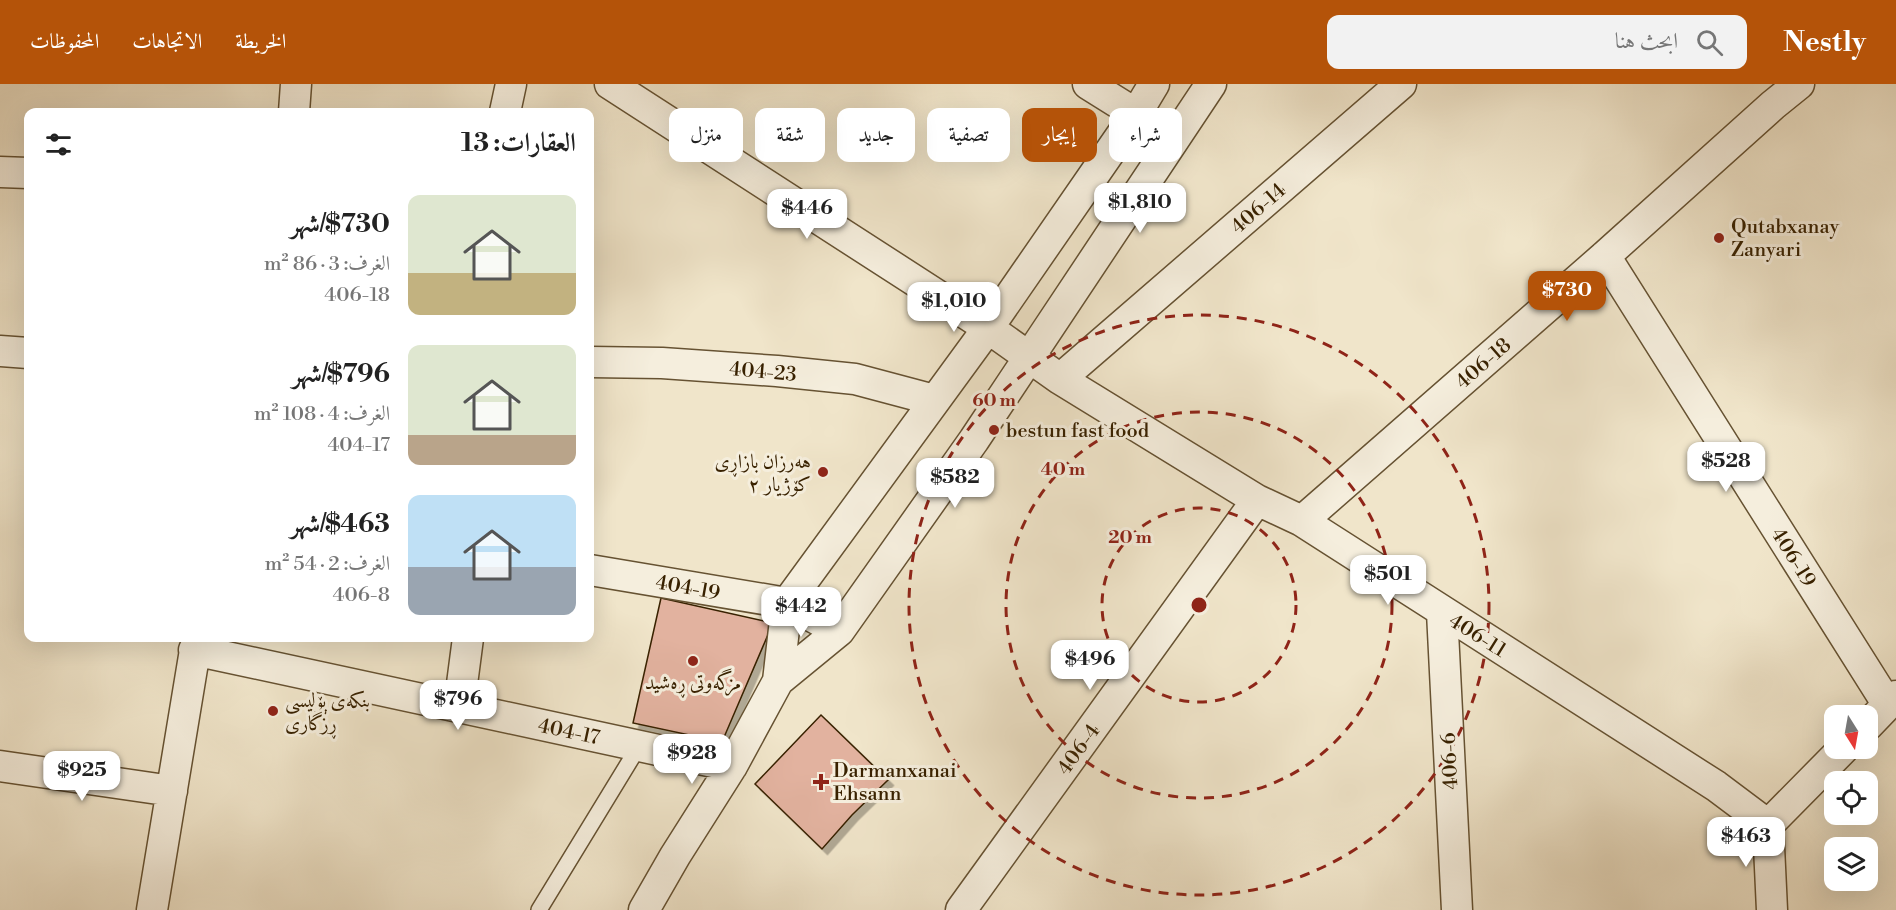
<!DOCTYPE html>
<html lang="ar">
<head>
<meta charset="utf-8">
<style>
  :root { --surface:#fff; --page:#f2f2f2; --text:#222; --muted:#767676; --accent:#b45309 }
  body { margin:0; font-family:"Libre Bodoni",Amiri,serif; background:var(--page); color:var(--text); direction:rtl; height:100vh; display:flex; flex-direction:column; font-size:22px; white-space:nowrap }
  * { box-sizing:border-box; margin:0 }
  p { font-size:20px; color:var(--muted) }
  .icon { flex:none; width:33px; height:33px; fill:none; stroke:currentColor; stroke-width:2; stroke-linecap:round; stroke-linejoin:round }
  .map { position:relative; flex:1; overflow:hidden; direction:ltr }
  .side { position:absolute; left:24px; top:24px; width:570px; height:534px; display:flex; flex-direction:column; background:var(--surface); border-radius:12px; box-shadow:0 6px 24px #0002; direction:rtl }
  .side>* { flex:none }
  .top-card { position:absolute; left:612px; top:24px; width:570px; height:54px; direction:rtl; display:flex; gap:12px }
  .needle { width:39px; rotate:169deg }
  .fabs { position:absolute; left:1824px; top:621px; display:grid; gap:12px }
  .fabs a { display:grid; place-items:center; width:54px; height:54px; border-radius:12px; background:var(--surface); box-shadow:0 6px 24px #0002; font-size:30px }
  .price { position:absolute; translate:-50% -51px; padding:0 14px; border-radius:12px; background:#fff; color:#222; font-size:20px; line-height:39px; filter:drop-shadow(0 2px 3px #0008) }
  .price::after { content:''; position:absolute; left:50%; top:36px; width:18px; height:14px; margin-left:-9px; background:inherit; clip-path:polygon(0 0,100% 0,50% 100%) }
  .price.selected { background:var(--accent); color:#fff }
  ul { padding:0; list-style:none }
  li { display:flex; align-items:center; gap:18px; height:150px; padding:0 18px }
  li span { display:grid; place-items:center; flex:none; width:168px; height:120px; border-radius:12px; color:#555 }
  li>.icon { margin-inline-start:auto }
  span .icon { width:72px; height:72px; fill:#fffc; stroke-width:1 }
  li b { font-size:26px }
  h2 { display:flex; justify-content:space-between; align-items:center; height:72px; padding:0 18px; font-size:26px }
  .tag { padding:0 21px; border-radius:12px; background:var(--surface); box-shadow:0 6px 24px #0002; font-size:21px; line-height:54px }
  .tag.selected { background:var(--accent); color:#fff }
  header { display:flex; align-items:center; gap:36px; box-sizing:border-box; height:84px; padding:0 30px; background:var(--accent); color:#fff }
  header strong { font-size:28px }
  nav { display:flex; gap:33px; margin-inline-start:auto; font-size:21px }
  .search { width:420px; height:54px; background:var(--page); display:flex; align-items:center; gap:15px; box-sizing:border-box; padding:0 21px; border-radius:12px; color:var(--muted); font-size:22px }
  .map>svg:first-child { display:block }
  .building { fill:#e2b29f; stroke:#382100; stroke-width:1.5; filter:url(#shadow) }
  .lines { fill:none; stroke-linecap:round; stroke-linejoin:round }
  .lane-casing { stroke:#665232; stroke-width:18 }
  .street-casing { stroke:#665232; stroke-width:33 }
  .lane { stroke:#f5eedd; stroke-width:15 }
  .street { stroke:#f5eedd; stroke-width:30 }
  .ring { fill:none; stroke:#8f2418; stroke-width:3; stroke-dasharray:10 8 }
  .poi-dot { fill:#8f2418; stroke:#f5eedd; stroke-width:2 }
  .labels { text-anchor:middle; stroke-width:6; stroke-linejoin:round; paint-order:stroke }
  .street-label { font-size:20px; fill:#382100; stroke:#f5eedd }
  .poi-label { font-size:20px; fill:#382100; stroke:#f5eedd; text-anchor:start }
  .centre { fill:#8f2418; stroke:#f5eedd; stroke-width:3 }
  .ring-label { font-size:18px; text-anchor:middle; font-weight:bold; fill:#8f2418; stroke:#f5eedd; stroke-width:6; stroke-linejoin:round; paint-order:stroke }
</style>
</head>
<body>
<header>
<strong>Nestly</strong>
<div class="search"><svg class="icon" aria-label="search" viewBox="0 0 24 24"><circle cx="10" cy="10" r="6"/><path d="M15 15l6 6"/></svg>ابحث هنا</div>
<nav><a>الخريطة</a><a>الاتجاهات</a><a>المحفوظات</a></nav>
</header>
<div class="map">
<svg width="1896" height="826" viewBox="0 0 1896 826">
  <defs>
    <filter id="shadow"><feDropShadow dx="5.5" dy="5.5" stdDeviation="0" flood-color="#0004"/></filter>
  </defs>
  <rect width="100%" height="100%" fill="#f0e5ca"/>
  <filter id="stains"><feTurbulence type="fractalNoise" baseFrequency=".00333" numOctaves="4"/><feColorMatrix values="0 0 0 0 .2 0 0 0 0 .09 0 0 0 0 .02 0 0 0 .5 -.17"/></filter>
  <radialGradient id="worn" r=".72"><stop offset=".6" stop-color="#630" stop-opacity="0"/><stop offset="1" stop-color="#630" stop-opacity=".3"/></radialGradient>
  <!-- building -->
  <path class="building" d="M661,514L773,539L722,658L633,639Z
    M821,631L888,696L852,731L822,765L755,700Z"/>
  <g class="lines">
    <!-- lane casing -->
    <g class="lane-casing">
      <path id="lane" d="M539,826L639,662"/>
    </g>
    <!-- street casing -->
    <g class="street-casing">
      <path id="street" d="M610,0L988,244L1060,295L1257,416L1302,437L1716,702L1768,741
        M1088,0L1136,30
        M294,28L296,0
        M505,28L511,0
        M0,88L28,89
        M1605,172L1888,621
        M0,267L28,269
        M590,278L662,279L777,287L855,295L934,316
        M1060,295L1401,0
        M1302,437L1605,172L1773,21L1799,0
        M590,486L787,519L839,547
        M1442,528L1457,826
        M194,566L732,682
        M778,597L839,547L974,356L1211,0
        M459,623L468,554
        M1868,641L1896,612
        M0,682L172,707
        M1768,741L1844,664
        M1768,741L1772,826
        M152,826L197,554
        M644,826L675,772L732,682L778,597L787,519L988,244L1136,30L1154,0
        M961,826L1257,416"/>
    </g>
    <!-- lane -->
    <use href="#lane" class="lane"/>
    <!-- street -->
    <use href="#street" class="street"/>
  </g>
  <!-- distance rings -->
  <g class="ring">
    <circle cx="1199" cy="521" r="97"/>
    <circle cx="1199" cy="521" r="193"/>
    <circle cx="1199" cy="521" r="290"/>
  </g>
  <!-- markers -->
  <g class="poi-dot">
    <circle cx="1719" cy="154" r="6"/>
    <circle cx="994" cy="346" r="6"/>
    <circle cx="823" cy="388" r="6"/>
    <circle cx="693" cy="577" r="6"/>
    <circle cx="273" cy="627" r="6"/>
    <path d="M818 689h6v6h6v6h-6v6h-6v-6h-6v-6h6z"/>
  </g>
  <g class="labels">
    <!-- street labels -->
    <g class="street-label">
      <text transform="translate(1258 124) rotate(-41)" y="7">406-14</text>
      <text transform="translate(1483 279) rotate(-41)" y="7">406-18</text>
      <text transform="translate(763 287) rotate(5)" y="7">404-23</text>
      <text transform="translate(1794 473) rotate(58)" y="7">406-19</text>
      <text transform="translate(688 503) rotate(10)" y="7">404-19</text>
      <text transform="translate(1478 551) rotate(32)" y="7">406-11</text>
      <text transform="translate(569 647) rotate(12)" y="7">404-17</text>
      <text transform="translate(1078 665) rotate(-54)" y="7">406-4</text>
      <text transform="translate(1449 677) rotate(-93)" y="7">406-6</text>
    </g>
    <!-- poi labels -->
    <g class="poi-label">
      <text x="1731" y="149">Qutabxanay<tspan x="1731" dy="23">Zanyari</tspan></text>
      <text x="1006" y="353">bestun fast food</text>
      <text x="811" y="384" text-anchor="end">هەرزان بازاڕی<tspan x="811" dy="23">کۆژیار ٢</tspan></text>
      <text x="693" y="605" text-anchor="middle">مزگەوتی ڕەشید</text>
      <text x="285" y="623">بنکەی پۆلیسی<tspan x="285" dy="23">ڕزگاری</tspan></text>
      <text x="833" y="693">Darmanxanai<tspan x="833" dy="23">Ehsann</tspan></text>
    </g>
  </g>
  <circle cx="1199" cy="521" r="9" class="centre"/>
  <g class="ring-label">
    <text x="994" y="322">60 m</text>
    <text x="1063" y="391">40 m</text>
    <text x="1130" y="459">20 m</text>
  </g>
  <rect width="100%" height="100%" filter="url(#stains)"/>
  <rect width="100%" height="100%" fill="url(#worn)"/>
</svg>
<div class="fabs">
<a><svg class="needle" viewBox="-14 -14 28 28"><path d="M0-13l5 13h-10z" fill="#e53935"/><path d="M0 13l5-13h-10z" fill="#767676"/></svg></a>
<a><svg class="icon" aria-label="locate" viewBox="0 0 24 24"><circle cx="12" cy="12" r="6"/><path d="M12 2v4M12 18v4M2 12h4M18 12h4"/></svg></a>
<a><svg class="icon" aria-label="layers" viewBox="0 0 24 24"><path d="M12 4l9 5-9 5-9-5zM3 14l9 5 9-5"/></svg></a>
</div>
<b class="price" style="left:1140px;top:150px">$1,810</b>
<b class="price" style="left:807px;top:156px">$446</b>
<b class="price selected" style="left:1567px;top:238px">$730</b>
<b class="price" style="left:954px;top:249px">$1,010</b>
<b class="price" style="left:1726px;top:409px">$528</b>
<b class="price" style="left:955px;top:425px">$582</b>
<b class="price" style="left:1388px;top:522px">$501</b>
<b class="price" style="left:801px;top:554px">$442</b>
<b class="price" style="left:1090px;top:607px">$496</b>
<b class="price" style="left:458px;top:647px">$796</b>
<b class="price" style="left:692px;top:701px">$928</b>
<b class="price" style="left:82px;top:718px">$925</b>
<b class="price" style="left:1746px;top:784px">$463</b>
<div class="top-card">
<a class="tag">شراء</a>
<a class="tag selected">إيجار</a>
<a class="tag">تصفية</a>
<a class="tag">جديد</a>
<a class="tag">شقة</a>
<a class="tag">منزل</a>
</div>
<section class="side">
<h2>العقارات: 13<svg class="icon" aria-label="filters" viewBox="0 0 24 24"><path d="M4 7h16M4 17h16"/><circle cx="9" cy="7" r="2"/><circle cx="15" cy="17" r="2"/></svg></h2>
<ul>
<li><span style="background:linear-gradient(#dfe7d0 65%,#c2b280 0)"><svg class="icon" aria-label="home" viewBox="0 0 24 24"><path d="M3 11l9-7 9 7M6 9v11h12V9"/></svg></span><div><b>$730/شهر</b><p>الغرف: 3 · 86 m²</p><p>406-18</p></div></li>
<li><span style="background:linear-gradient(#dfe7d0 75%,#b9a48a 0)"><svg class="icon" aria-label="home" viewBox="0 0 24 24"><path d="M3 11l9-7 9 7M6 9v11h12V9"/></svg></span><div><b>$796/شهر</b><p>الغرف: 4 · 108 m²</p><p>404-17</p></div></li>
<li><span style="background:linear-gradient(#bfe0f5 60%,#9aa5b1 0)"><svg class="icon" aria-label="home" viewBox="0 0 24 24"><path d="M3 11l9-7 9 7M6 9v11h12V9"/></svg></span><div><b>$463/شهر</b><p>الغرف: 2 · 54 m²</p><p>406-8</p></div></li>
</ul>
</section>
</div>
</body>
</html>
